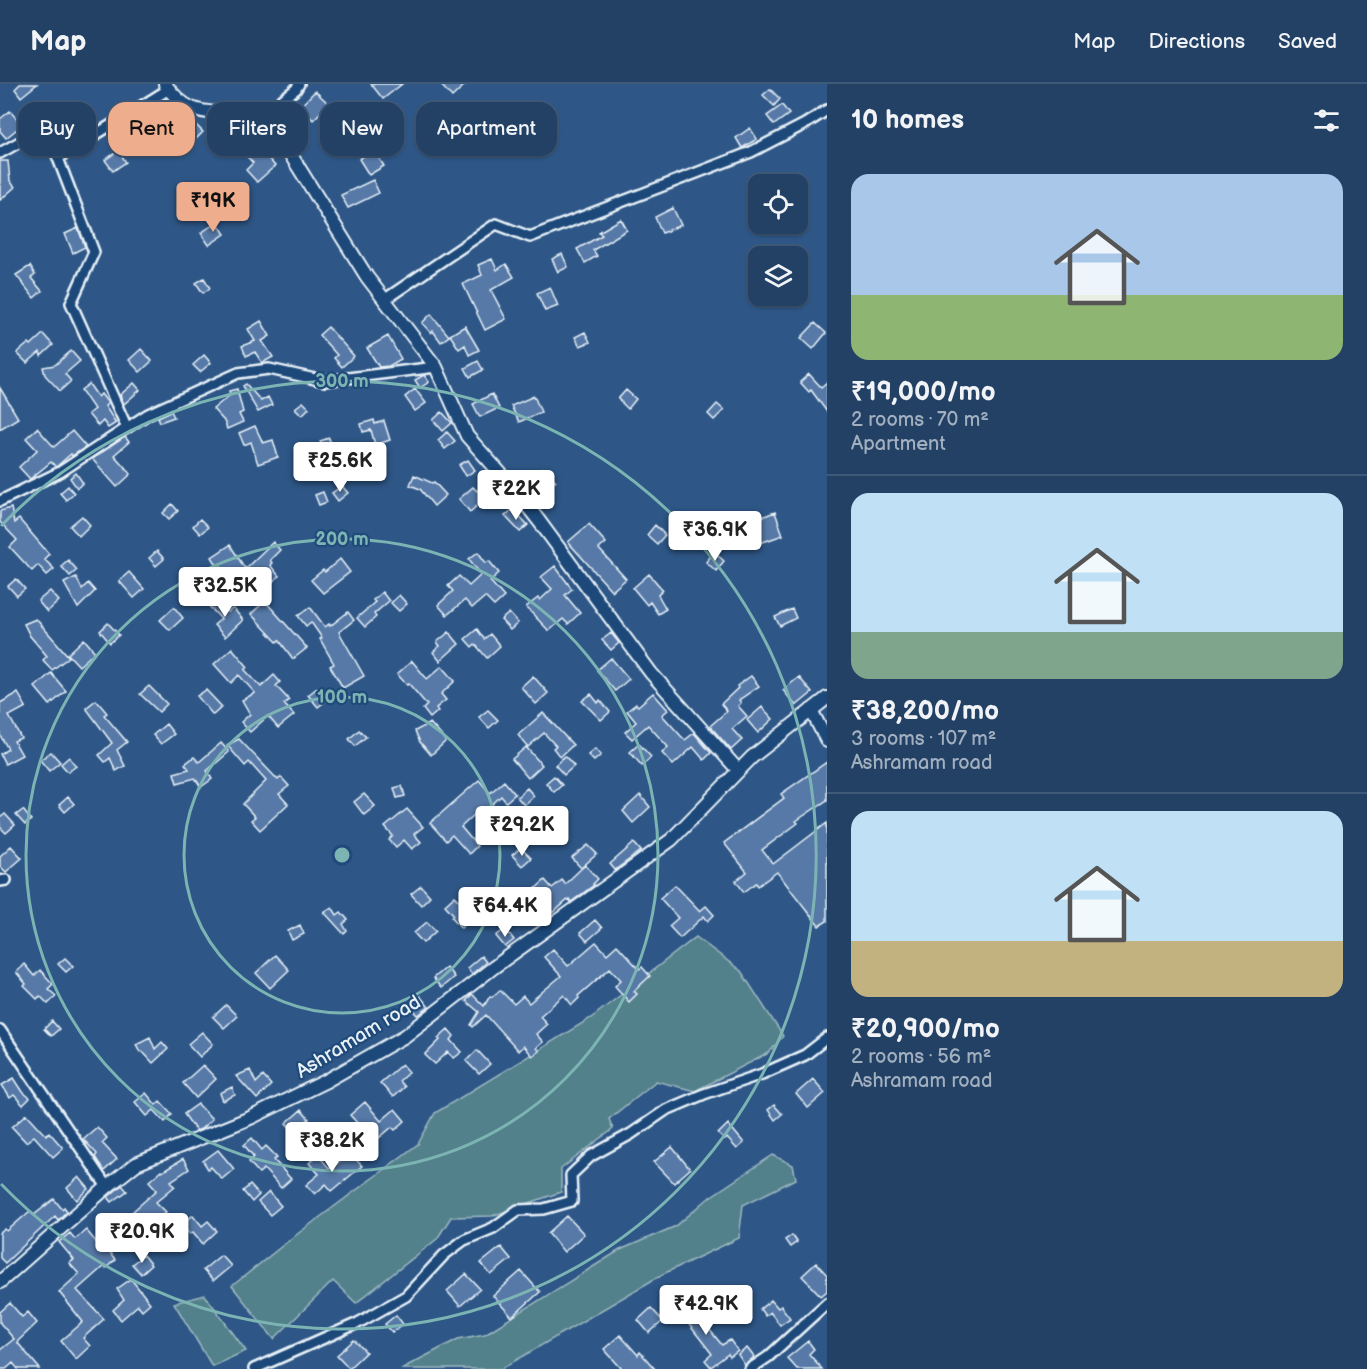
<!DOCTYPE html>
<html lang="en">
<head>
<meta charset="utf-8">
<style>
  :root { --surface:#224165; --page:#2e4c6e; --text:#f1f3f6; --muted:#a2afbf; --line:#3f5a79; --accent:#eead8d }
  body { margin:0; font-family:"Balsamiq Sans",sans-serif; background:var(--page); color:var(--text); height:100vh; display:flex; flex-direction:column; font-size:22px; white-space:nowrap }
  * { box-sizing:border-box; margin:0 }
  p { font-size:20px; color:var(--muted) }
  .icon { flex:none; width:33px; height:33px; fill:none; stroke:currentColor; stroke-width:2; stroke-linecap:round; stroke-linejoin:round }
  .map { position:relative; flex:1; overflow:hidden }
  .details { display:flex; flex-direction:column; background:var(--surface); width:540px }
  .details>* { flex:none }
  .guide { position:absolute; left:18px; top:18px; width:570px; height:54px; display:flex; gap:12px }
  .controls { position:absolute; left:748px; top:90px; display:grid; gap:12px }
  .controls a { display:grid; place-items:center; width:60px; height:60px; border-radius:12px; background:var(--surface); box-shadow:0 2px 4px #0004,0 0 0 2px var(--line); font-size:30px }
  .price { position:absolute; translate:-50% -51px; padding:0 14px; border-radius:6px; background:#fff; color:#222; font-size:20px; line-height:39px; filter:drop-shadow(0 2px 3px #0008) }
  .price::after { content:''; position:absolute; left:50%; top:36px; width:18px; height:14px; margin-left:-9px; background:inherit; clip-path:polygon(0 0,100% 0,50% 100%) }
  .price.current { background:var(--accent); color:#111 }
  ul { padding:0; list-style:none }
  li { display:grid; align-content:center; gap:12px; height:318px; padding:0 24px }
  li+li { border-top:2px solid var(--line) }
  li span { display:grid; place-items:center; height:186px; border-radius:18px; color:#555 }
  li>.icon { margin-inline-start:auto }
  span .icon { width:108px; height:108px; fill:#fffc; stroke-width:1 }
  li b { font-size:26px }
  h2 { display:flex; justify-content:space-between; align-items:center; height:72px; padding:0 24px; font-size:26px }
  .chip { padding:0 21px; border-radius:18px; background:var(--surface); box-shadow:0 2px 4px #0004,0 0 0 2px var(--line); font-size:21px; line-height:54px }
  .chip.current { background:var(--accent); color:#111 }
  header { display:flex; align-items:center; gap:36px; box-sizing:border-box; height:84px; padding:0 30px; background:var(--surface); border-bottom:2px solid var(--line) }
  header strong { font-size:28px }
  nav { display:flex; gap:33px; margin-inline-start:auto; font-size:21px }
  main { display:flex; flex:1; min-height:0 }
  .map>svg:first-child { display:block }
  .green { fill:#53818b; stroke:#9eb9c2; stroke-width:1.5 }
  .building { fill:#5779a7; stroke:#e8f1f8; stroke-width:1.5 }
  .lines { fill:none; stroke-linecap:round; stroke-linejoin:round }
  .street-casing { stroke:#e8f1f8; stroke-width:14 }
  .secondary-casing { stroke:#e8f1f8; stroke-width:16 }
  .street { stroke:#1f4a7a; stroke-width:9 }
  .secondary { stroke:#1f4a7a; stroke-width:12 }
  .ring { fill:none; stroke:#7cb4b3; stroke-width:3 }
  .labels { text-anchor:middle; stroke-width:4.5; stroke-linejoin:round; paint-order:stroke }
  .street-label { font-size:20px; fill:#e8f1f8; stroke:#1f4a7a }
  .centre { fill:#7cb4b3; stroke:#1f4a7a; stroke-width:3 }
  .ring-label { font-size:18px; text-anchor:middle; font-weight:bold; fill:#7cb4b3; stroke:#1f4a7a; stroke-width:4.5; stroke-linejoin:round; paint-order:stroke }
</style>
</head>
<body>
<header>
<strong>Map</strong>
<nav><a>Map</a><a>Directions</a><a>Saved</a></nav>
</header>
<main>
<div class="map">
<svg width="827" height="1285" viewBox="0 0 827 1285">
  <rect width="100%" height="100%" fill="#2e5787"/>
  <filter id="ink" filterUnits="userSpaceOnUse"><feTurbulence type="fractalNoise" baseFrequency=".0167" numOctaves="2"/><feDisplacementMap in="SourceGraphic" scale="12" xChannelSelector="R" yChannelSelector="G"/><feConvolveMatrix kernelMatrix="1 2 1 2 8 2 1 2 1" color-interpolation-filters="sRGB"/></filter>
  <g filter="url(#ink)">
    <!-- green -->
    <path class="green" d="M696,853L741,887L783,952L769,969L695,1007L656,997L609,1035L613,1045L561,1085V1108L492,1132L451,1133L437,1155L356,1219L333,1197L274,1255L232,1202L292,1154L418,1060L435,1029L591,934Z
      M773,1071L793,1081L796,1095L743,1121L739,1154L663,1190L501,1285H401L458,1255L485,1250L620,1166L676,1142L710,1113Z
      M205,1211L246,1267L212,1282L174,1219Z"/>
    <!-- building -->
    <path class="building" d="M20,0H37L21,13L15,5Z
      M371,0H402L383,15Z
      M440,0H466L452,13Z
      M770,5L780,15L774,22L763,11Z
      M315,7L329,20L313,36L306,28L286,45L277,34L275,35L272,32L287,21L292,27L296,24L297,26Z
      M782,21L789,30L774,41L767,32Z
      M10,27L22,41L6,54L0,47V35Z
      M155,28L160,39L167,33L177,44L165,54L153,41L147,43L143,33Z
      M130,37L135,43L121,56L114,48Z
      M193,38L203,48L195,56L185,46Z
      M750,44L757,55L742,64L736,54Z
      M247,47L261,62L259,64L275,82L257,98L246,86L253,79L234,59Z
      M374,66L384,82L369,91L359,75Z
      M118,67L126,78L113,87L105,76Z
      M0,77H8L10,97L15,103L0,116Z
      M779,87L788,96L784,100H778L772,94Z
      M373,96L379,109L348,124L341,111Z
      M673,124L681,141L662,149L655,133Z
      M621,135L627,146L593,166L597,172L585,179L577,165L602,151L599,148Z
      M217,138L225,150L209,161L201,149Z
      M78,144L85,163L73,169L65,150Z
      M562,170L568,183L558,188L552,175Z
      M492,175L497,186L506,180L514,193L491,206L506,235L485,246L463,200L482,191L478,181Z
      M30,182L35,191L31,194L42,207L34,214L16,191Z
      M204,194L210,204L203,209L196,199Z
      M550,203L558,222L545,227L537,209Z
      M431,230L449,252L441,258L433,247L431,249L422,239Z
      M261,237L270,252L262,257L273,273L262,279L255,268L246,272L242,262L255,257L248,245Z
      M815,239L826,249L813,265L801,254Z
      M465,242L479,266L469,271L465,261L459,265L450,251Z
      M328,243L354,272L342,283L334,274L337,271L319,251Z
      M585,248L590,258L580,262L575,253Z
      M43,250L53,261L41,272L40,268L27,279L17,269L29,259L31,261Z
      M388,252L401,275L389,282L379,283L367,264Z
      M141,265L152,277L140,288L129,276Z
      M71,267L80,277L65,290L71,297L60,307L45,291L43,283L55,281Z
      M204,271L211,279L200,288L193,281Z
      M478,277L483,286L470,293L465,284Z
      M809,290L821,303L827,298V328L811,306L809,308L800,298Z
      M424,291L429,298L420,304L415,296Z
      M134,299L140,306L124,320L120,311Z
      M89,300L98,313L101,310L108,319L105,322L116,339L108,344L103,337L98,342L88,330L94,325L81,306Z
      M246,300L261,317L268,313L272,321L258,328L243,302Z
      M0,304L18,334L0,345Z
      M237,305L243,328L239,330L243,338L227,345L224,337L213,325L230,311L229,307Z
      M415,305L426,319L415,327L405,313Z
      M626,306L636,315L628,325L618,315Z
      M492,310L499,324L480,333L473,320Z
      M534,312L541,328L519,338L511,322Z
      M303,318L309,324L302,331L295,324Z
      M717,320L724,326L714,336L708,330Z
      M171,327L174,333L160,338L158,333Z
      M442,328L452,339L443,347L433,336Z
      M374,336L375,340L384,337L390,356L375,361L371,346L363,348L361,340Z
      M255,342L263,359L273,356L278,373L258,380L251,358L244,361L239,349Z
      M37,344L54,363L72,347L86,363L72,372L71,370L56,383L51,378L30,395L19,383L37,366L26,354Z
      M447,348L455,357L445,365L438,356Z
      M125,353L129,358L114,371L131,390L117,403L92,375Z
      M329,354L341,387L331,391L320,357Z
      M357,364L369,377L358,380L350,371Z
      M468,376L475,386L466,392L459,381Z
      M543,384L556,397L539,412L527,398Z
      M76,389L83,399L77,404L70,394Z
      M414,391L432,399L434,398L446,411L434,422L420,405L410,401Z
      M489,396L496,405L470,428L459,415L473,403L477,407Z
      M68,402L74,409L66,416L60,409Z
      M342,402L348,409L338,417L332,409Z
      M323,408L327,418L319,421L315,411Z
      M172,420L178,427L169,435L163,429Z
      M11,424L14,439L19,435L49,470L44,475L54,485L47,491L38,481L32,487L10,463L17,456L0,438V427Z
      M513,425L528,441L520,448L505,432Z
      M775,428L783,451L760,459L751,437Z
      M82,432L90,441L79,452L70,442Z
      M200,435L208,443L200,450L193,442Z
      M589,440L606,459L599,465L626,495L612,507L568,458Z
      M655,441L665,451L657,460L647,451Z
      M273,458L280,466L270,476L272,479L270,481L279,492L265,505L246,484Z
      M230,461L248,489L236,499L221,482L219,484L212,473Z
      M157,467L164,475L156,482L149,474Z
      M478,468L486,479L489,477L499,489L490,497L504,513L494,522L485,513L472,524L465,516L447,531L438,521L453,507L448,502L459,492L469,502L481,491L469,475Z
      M714,468L724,477L716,487L706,478Z
      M340,475L350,488L323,509L311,496L323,486L325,488Z
      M68,476L77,486L70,492L61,482Z
      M555,482L572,505L565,511L580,529L568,540L563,535L549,547L526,523L538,514L540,516L552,505L541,493Z
      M129,488L144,505L134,514L119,497Z
      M649,490L663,506L658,511L666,525L658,530L650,518L647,521L633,504Z
      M76,493L82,505L88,499L95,507L78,524L64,499Z
      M16,495L25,505L17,512L8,502Z
      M260,502L268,511L260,518L252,509Z
      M50,507L59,517L47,528L38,517Z
      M382,508L389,517L374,530L376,533L365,543L357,534L375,518L373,516Z
      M399,511L407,520L399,527L391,519Z
      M215,513L228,528L233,524L243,536L225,553L214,541L221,535L207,520Z
      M265,517L307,564L293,575L279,556L277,558L251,530Z
      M174,523L183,534L170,546L160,536Z
      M310,523L325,543L329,540L330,542L348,528L354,536L339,548L364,592L343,604L330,582L334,580L320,555L322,554L311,538L306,542L298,532Z
      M792,525L796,534L780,542L775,533Z
      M509,529L518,539L510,546L501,536Z
      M36,535L69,573L52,586L43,576L47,572L30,552L24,540Z
      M108,539L119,551L110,559L100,547Z
      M477,545L484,555L490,550L500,562L487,574L475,560L472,563L465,555Z
      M449,548L459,560L440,577L433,568L440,562L437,558Z
      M611,549L619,559L611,566L602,556Z
      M84,555L95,568L79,582L68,570Z
      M232,564L248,583L245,586L261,603L274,591L280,598L276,602L289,616L284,620L294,631L278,644L268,632L250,648L241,638L250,630L242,616L255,609L239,591L231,599L214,580Z
      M611,574L629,595L615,607L597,586Z
      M412,577L427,595L442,582L455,597L441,610L446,616L436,624L438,627L430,634L423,625L427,621L409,600L407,601L397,590Z
      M51,589L66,607L50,621L35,603Z
      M533,592L548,609L536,620L521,603Z
      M751,592L759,602L739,616L741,619L738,622L747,632L732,645L742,656L731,666L710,642L727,627L721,620L738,604L737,602Z
      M799,593L812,609L796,622L783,606Z
      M149,602L167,620L159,628L140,610Z
      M317,604L327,616L318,623L308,611Z
      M206,606L222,623L213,631L197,612Z
      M18,609L26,623L9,632L21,654L14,657L22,671L5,680L0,670L8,665L0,651V619Z
      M653,609L668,626L662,631L681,652L685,656L694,649L711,669L704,676L693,663L673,681L662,669L668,663L648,641L632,655L625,648L636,638L627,627L636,620L638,622Z
      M591,610L598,619L600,616L610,628L601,636L582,617Z
      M96,616L107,629L104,631L127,658L117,666L125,682L116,687L110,674L105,678L99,671L112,659L86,624Z
      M762,623L773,635L758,649L747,636Z
      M488,626L498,636L489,644L479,633Z
      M543,629L573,661L560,673L553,664L556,662L544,649L528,663L518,651Z
      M430,639L446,657L431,671L420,658L415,647Z
      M166,640L174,650L161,660L153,651Z
      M359,646L366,653L355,662L349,655Z
      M239,655L278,696L281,693L289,702L279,710L288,720L260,746L251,736L255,733L243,720L266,697L249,678L245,682L227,661Z
      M221,659L229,668L207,687L212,695L201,703L195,694L177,699L174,689L189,685L185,680L194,673L199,678Z
      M639,660L651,673L642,682L630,668Z
      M526,663L542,681L528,694L512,675Z
      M595,665L601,671L594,677L588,671Z
      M51,668L60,678L49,687L40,676Z
      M565,672L574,682L564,691L555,681Z
      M69,673L76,682L68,688L61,680Z
      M827,678V716L796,737L798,739L762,766L773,780L827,739V837L819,842L777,788L758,802L756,799L744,808L736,797L747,788L724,759L784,714L781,710Z
      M554,692L562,701L554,708L546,699Z
      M479,696L490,709L504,697L515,710L506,718L501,712L477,734L474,731L461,743L477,762L469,770L452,751L446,757L430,739Z
      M402,702L405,712L397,714L394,704Z
      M527,704L534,712L524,721L517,713Z
      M364,710L375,722L364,731L354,718Z
      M640,711L650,723L633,739L623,727Z
      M68,713L74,720L65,728L59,721Z
      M407,725L423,743L414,750L421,758L412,765L404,756L396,763L389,756L393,752L385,743Z
      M23,726L31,736L25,741L16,731Z
      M552,726L562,737L551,747L541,736Z
      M5,730L15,741L6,749L0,743V734Z
      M634,759L641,767L615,786L610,780Z
      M588,761L597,770L581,784L572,774Z
      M11,762L22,774L6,788L0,782V772Z
      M521,764L531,774L522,782L512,771Z
      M585,781L598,795L593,800L594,801L571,818L569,815L553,829L535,805L545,796L552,804L562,796L565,800Z
      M675,801L700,827L706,822L714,831L708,837L704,832L680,854L669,842L678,834L660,814Z
      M421,802L430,812L421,821L411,810Z
      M455,812L465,822L468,819L477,830L461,844L452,833L454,831L445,821Z
      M522,820L531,831L518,842L509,831Z
      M332,823L337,831L341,828L348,836L343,840L347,847L344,850L324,828Z
      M595,836L602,844L587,857L580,849Z
      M427,838L436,847L423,859L414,849Z
      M300,841L304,850L292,856L288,847Z
      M505,845L514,856L505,863L496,852Z
      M596,858L607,870L617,861L639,885L642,883L650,892L634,907L637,910L629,918L615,902L621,896L610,884L578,912L579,914L572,921L564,911L540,932L547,940L536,950L543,958L536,964L539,967L532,972L523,962L518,967L486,931L473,943L471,941L479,928L466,917L472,910L484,922L490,912L492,913L500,906L514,920L523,912L529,919L561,892L544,873L553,865L568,882Z
      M275,871L289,886L270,904L256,889Z
      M481,872L486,878L472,890L467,884Z
      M65,874L73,882L66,888L58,880Z
      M24,880L34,892L40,886L53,900L48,905L56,912L48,920L40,912L37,915L24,902L26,900L16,888Z
      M446,883L454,893L441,904L433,894Z
      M420,912L429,923L418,931L410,922Z
      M226,921L237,932L224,944L213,933Z
      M52,937L59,945L51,952L44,945Z
      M448,945L454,952L451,956L462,968L454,974L448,968L435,980L425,971L440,956L438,954Z
      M202,948L213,960L200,973L188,960Z
      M150,953L155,965L162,958L168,965L153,979L142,967L140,968L136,960Z
      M477,966L490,980L479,990L466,977Z
      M402,980L409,988L399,997L404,1003L393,1013L380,999Z
      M203,981L216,995L196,1014L183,999Z
      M250,986L256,999L263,992L271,1001L257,1015L236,992Z
      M14,994L23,1008L30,1014L23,1021L14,1011L10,1014L2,1001Z
      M813,995L825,1009L808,1024L796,1010Z
      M232,1003L235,1011L223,1017L220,1009Z
      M146,1009L156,1021L160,1017L172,1030L165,1038L154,1026L147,1032L135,1018Z
      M365,1018L381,1037L395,1025L405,1037L395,1046L392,1043L379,1054L373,1048L355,1064L345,1053L359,1041L350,1031Z
      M198,1020L212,1035L201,1045L196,1047L184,1030Z
      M774,1021L782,1030L775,1036L768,1026Z
      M301,1026L309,1035L306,1038L316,1049L301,1062L293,1053L296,1050L286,1039Z
      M27,1030L46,1051L49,1048L63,1064L53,1073L34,1052L26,1058L12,1043Z
      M728,1040L744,1059L737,1065L727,1054L725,1056L718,1050Z
      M97,1043L107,1054L102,1059L117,1075L104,1087L95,1073L97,1070L83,1055Z
      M252,1054L262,1066L266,1062L277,1073L274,1076L291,1095L281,1104L264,1085L259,1089L249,1078L254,1073L244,1061Z
      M672,1063L690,1085L674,1099L654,1078Z
      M218,1066L234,1085L222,1095L211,1083L208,1085L203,1077Z
      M350,1069L362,1082L332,1107L326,1100L315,1110L306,1101L319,1090L309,1079L318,1071L330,1085Z
      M183,1075L189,1085L171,1097L175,1102L156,1118L166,1128L147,1144L133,1127L157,1106L149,1097L161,1087L162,1088Z
      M79,1093L89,1105L77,1116L67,1104Z
      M122,1101L127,1107L112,1118L108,1113Z
      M250,1101L259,1111L252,1118L243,1107Z
      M269,1108L281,1122L270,1131L258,1118Z
      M54,1115L62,1125L64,1123L67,1127L58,1136L55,1132L5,1179L0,1174V1149L5,1145L7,1147L30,1127L34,1131Z
      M193,1131L202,1142L208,1137L217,1147L203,1160L193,1148L190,1150L182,1141Z
      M567,1132L584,1150L564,1168L548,1149Z
      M86,1146L103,1166L105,1164L115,1176L106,1184L104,1182L77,1206L104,1235L83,1254L90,1262L76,1275L61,1257L83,1238L59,1208L79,1190L69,1179L74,1176L59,1158L70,1149L75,1155Z
      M792,1151L797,1158L790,1163L785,1156Z
      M501,1163L511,1175L491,1191L481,1179Z
      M143,1171L151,1181L141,1190L132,1180Z
      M221,1171L231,1182L213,1197L203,1186Z
      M816,1179L827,1191V1207L821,1212L802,1192Z
      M521,1187L540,1208L512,1233L493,1212Z
      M466,1190L480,1205L460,1222L447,1207Z
      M131,1195L150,1219L142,1226L138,1221L121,1236L113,1226L124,1216L117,1205Z
      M730,1207L738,1218L727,1226L719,1215Z
      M771,1216L778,1224L781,1222L790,1234L780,1241L770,1228L765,1232L760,1225Z
      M687,1218L722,1261L730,1256L738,1267L730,1273L728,1270L711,1283L705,1276L712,1270L684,1234L681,1236L675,1229Z
      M10,1219L22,1233L28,1228L37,1239L17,1258L40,1285H18L13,1279L6,1285H0V1266L14,1255L0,1239V1228Z
      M651,1224L663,1237L649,1249L638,1236Z
      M396,1231L403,1240L392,1248L385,1240Z
      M620,1251L638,1271L640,1268L655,1285H622L604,1265Z
      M354,1256L366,1268L349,1284L337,1271Z
      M808,1257L814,1265L809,1270L822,1285H797L787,1274Z
      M747,1264L754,1273L745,1281L738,1271Z"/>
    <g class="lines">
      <!-- street casing -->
      <g class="street-casing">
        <path id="street" d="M256,36L296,5L299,0
          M0,69L46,43L94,168L71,219L127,344
          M58,74L169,5
          M384,216L496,140L530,153L751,68L805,40L827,26
          M0,417L60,388L148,330L238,289L269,285L324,297L436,283
          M0,797L6,796
          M0,946L107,1103
          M254,1285L358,1239L406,1212L444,1171L464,1156L493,1144L518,1126L544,1125L572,1117L571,1091L591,1072L631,1050L666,1026L704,1010L762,990L805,971L827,954
          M750,1285L768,1273L827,1219"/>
      </g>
      <!-- secondary casing -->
      <g class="secondary-casing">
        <path id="secondary" d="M165,0C195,43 219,20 256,36C268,42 276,50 284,60L367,193L436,283L467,352L510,400L539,437L651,589L738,686
          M811,626L827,657
          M0,1198L107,1103L136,1080L250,1034L326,997L405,952L494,883L671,756L752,673L827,614"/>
      </g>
      <!-- street -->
      <use href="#street" class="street"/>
      <!-- secondary -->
      <use href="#secondary" class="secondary"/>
    </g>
  </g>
  <!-- distance rings -->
  <g class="ring">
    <circle cx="342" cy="771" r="158"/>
    <circle cx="342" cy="771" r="316"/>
    <path d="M1 442A474 474 0 1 1 1 1100"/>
  </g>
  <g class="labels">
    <!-- street labels -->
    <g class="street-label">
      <text transform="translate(358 952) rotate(-31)" y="7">Ashramam road</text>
    </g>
  </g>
  <circle cx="342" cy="771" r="9" class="centre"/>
  <g class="ring-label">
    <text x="342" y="303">300 m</text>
    <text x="342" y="461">200 m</text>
    <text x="342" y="619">100 m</text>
  </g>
</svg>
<div class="controls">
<a><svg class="icon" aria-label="locate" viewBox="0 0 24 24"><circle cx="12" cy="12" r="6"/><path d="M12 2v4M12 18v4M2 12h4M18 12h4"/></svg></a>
<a><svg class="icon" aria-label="layers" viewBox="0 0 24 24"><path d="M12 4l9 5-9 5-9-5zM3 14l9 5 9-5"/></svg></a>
</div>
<b class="price current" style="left:213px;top:149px">₹19K</b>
<b class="price" style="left:340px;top:409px">₹25.6K</b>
<b class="price" style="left:516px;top:437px">₹22K</b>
<b class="price" style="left:715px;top:478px">₹36.9K</b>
<b class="price" style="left:225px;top:534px">₹32.5K</b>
<b class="price" style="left:522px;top:773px">₹29.2K</b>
<b class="price" style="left:505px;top:854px">₹64.4K</b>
<b class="price" style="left:332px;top:1089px">₹38.2K</b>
<b class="price" style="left:142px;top:1180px">₹20.9K</b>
<b class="price" style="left:706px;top:1252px">₹42.9K</b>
<div class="guide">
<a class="chip">Buy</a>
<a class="chip current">Rent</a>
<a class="chip">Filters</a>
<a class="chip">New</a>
<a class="chip">Apartment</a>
</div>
</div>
<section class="details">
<h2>10 homes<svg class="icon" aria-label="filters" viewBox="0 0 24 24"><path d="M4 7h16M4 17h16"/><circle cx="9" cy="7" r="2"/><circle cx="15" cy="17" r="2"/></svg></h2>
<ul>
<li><span style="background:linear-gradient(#a9c7e8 65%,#8fb573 0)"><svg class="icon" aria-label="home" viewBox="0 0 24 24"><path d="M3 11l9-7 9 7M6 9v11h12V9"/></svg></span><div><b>₹19,000/mo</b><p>2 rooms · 70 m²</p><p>Apartment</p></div></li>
<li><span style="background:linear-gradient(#bfe0f5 75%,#7fa58c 0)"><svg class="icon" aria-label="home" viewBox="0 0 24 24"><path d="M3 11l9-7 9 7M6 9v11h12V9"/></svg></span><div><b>₹38,200/mo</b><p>3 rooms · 107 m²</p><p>Ashramam road</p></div></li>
<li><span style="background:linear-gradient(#bfe0f5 70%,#c2b280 0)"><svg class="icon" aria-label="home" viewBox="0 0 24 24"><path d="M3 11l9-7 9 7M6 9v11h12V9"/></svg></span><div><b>₹20,900/mo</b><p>2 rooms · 56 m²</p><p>Ashramam road</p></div></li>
</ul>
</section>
</main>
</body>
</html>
